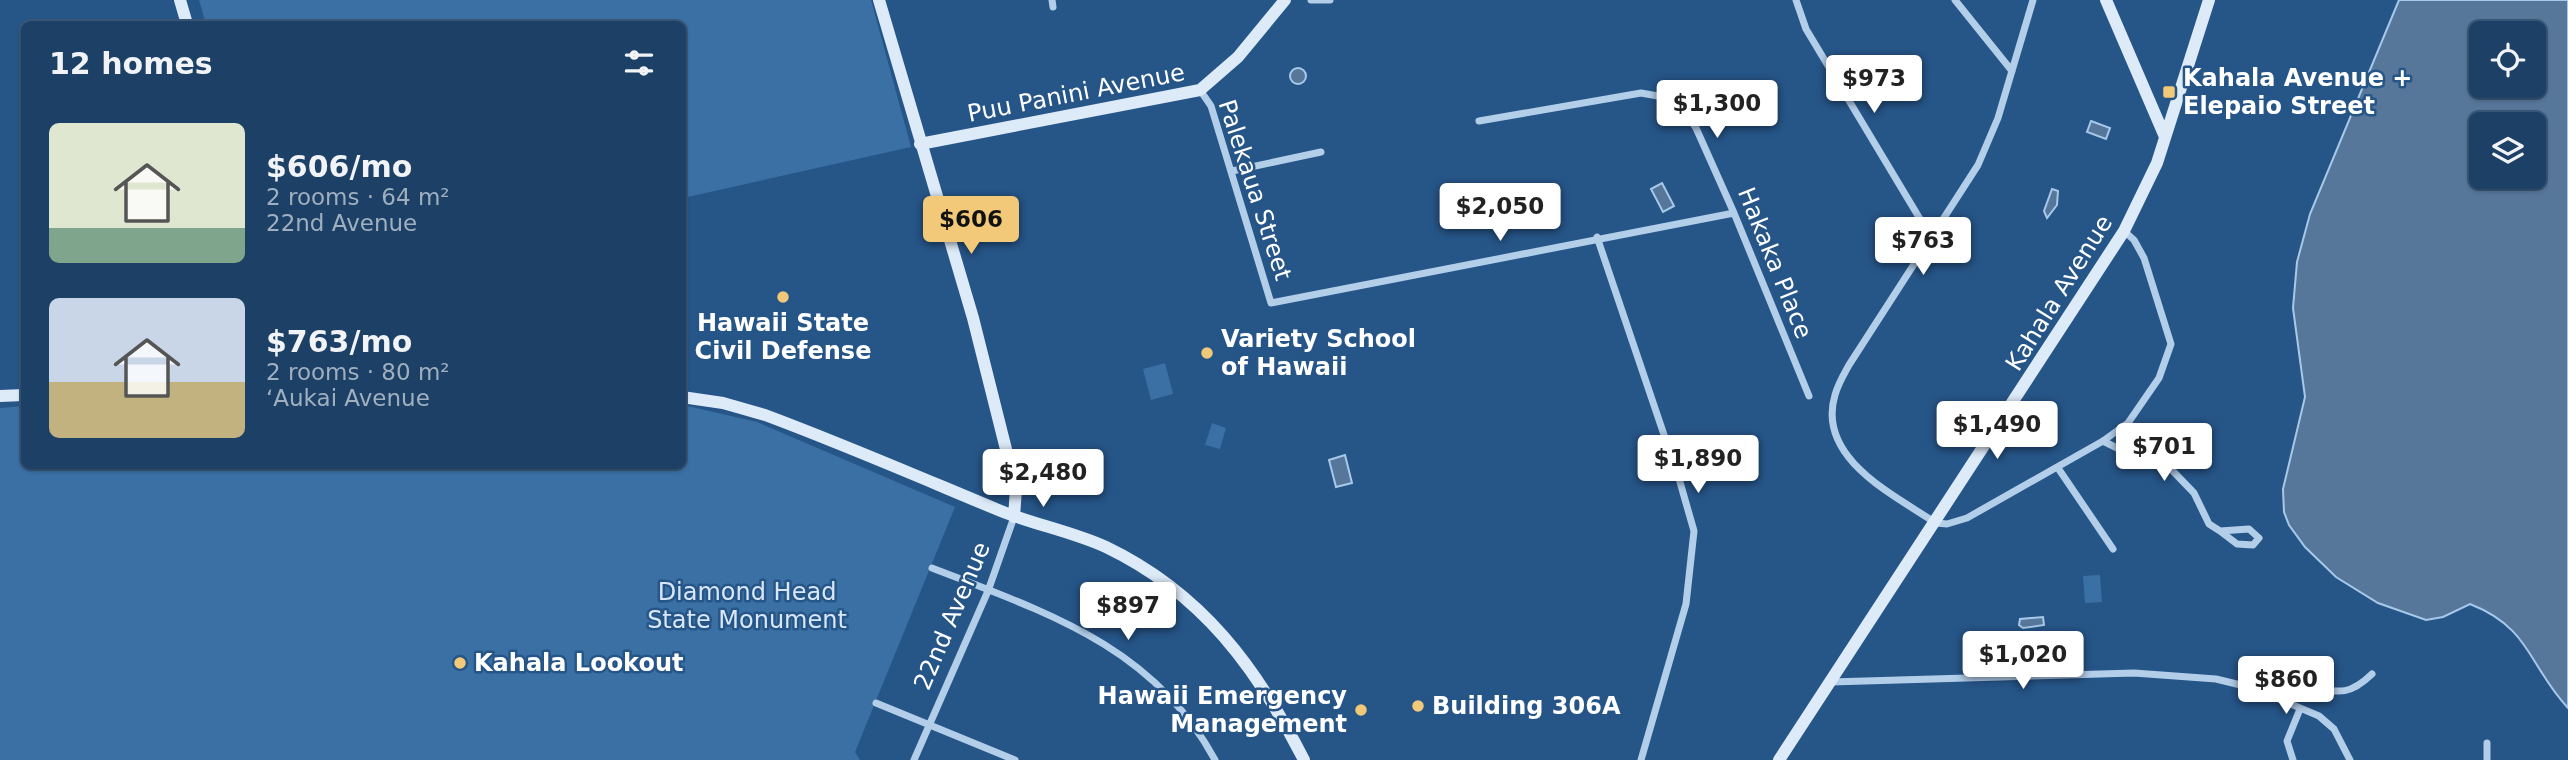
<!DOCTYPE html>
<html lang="en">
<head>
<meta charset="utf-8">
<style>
  :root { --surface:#1c4066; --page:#25476c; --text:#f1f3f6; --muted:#a0afbf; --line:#3a597a; --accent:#f2c978 }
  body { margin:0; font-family:"DejaVu Sans",sans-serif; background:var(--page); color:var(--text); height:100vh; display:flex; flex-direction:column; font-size:26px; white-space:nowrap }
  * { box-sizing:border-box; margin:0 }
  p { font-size:23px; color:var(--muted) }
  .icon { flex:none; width:38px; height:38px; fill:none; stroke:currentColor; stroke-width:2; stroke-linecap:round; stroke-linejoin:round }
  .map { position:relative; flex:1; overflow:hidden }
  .details { position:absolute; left:21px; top:21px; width:665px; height:448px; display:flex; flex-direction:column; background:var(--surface); border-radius:10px; box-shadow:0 2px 5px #0004,0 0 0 2px var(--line) }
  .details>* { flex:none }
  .controls { position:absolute; left:2469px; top:21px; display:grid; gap:14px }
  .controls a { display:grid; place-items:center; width:77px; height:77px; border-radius:10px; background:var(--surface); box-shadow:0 2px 5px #0004,0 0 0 2px var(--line); font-size:35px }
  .price { position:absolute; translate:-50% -60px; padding:0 16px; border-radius:7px; background:#fff; color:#222; font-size:23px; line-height:46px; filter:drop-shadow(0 2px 4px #0008) }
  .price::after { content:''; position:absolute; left:50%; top:42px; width:21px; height:16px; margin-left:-10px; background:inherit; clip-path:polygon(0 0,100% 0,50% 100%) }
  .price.active { background:var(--accent); color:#111 }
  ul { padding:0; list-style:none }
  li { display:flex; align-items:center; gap:21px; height:175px; padding:0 28px }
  li span { display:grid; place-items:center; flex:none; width:196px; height:140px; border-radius:10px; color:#555 }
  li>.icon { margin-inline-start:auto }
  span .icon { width:84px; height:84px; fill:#fffc; stroke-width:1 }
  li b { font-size:30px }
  h2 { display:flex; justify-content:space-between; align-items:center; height:84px; padding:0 28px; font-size:30px }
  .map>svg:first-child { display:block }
  .green { fill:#3b70a5 }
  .water { fill:#56769a; stroke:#a7c9e9; stroke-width:2; fill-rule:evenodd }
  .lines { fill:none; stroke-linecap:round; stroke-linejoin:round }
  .street { stroke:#b3cee9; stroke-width:7 }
  .secondary { stroke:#ddeaf8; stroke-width:12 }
  .poi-dot { fill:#f2c978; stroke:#265588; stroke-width:2.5 }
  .labels { text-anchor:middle; stroke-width:5; stroke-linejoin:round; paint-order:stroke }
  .poi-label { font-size:24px; font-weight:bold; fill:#fff; stroke:#265588; text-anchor:start }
  .street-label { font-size:24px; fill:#fff; stroke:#265588 }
  .park-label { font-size:24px; fill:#d7e7f7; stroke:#265588 }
</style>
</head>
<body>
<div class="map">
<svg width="2568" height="760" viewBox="0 0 2568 760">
  <rect width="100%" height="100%" fill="#265588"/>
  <!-- green -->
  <path class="green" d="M199,0H871L911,147L683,198L682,24H206Z
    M1165,363L1173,394L1151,400L1143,369Z
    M683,405L757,422L955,507L855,752L860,760H0V408L24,406V466H682Z
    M1212,423L1226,428L1220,449L1205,445Z
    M2100,575L2102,602L2085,603L2083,576Z"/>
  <!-- water -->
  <path class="water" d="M2399,0H2568V708C2528,665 2531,628 2470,604L2443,617L2426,620L2378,603L2336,577L2305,547L2289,525L2284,512L2283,489L2305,397L2293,308L2297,262L2310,214ZM2482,33H2534V86H2482ZM2482,124H2534V177H2482Z
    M1290 76a8 8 0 1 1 16 0a8 8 0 1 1-16 0Z
    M2091,121L2110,128L2106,139L2087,132Z
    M1662,183L1674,206L1663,212L1651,189Z
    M2052,189L2058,191L2057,205L2047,218L2044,211Z
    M1345,455L1352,483L1336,487L1329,460Z
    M2043,617L2044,625L2023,628L2019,625L2020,619Z"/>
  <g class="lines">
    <!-- street -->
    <path class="street" d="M1052,0L1053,7
      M1311,0H1330
      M1796,0L1806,29L1932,239
      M1955,0L2012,71
      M2033,0L1998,118L1978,165L1849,365C1844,374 1838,384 1835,395C1816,458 1894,495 1936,523L1947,524L1967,518L2103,441L2128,423L2159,378L2171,344L2144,258L2134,240L2124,231
      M1200,90L1211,106L1271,303L1734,213
      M1479,121L1641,93L1658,96L1672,103L1686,113L1696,128L1734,213L1809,396
      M1232,171L1321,152
      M1597,237L1680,482L1694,531L1686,604L1641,760
      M2103,441L2117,448L2144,451L2169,467L2194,493L2209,524L2220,531L2249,529L2259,538L2253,545L2237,544L2220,531
      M2058,468L2113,549
      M932,568C1045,612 1154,646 1215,760
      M1831,682L2134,673L2216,679L2253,688L2319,716L2334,729L2350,760
      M2290,702L2312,687C2341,693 2350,695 2372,674
      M876,703L1015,760
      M914,760L988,591L1014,517
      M2293,760L2287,741L2300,709
      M2487,760V743"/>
    <!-- secondary -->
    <path class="secondary" d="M180,0L187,24
      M879,0L973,318L1016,489L1014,517
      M2106,0L2165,137
      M920,144L1200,90L1238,57L1285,0
      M0,396L24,395
      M682,397L723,403L765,415C843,444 919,477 996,509C1031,524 1071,531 1106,547C1202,593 1257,668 1304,760
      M1779,760L2124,231L2157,163L2209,0"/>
  </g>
  <!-- markers -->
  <g class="poi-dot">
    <rect x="2162" y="85" width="14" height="14" rx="3.5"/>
    <circle cx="783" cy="297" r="7"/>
    <circle cx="1207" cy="353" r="7"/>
    <circle cx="460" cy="663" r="7"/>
    <circle cx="1418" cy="706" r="7"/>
    <circle cx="1361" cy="710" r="7"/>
  </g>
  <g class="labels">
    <!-- poi labels -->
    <g class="poi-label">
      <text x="2183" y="86">Kahala Avenue +<tspan x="2183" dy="28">Elepaio Street</tspan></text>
      <text x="783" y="331" text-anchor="middle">Hawaii State<tspan x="783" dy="28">Civil Defense</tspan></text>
      <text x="1221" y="347">Variety School<tspan x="1221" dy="28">of Hawaii</tspan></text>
      <text x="474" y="671">Kahala Lookout</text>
      <text x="1347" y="704" text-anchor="end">Hawaii Emergency<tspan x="1347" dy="28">Management</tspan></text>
      <text x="1432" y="714">Building 306A</text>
    </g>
    <!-- street labels -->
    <g class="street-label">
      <text transform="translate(1076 93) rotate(-11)" y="8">Puu Panini Avenue</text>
      <text transform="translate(1255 190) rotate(72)" y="8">Palekaua Street</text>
      <text transform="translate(1775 263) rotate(68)" y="8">Hakaka Place</text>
      <text transform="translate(2059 293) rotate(-58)" y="8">Kahala Avenue</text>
      <text transform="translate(952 616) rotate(-67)" y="8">22nd Avenue</text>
    </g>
    <!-- park labels -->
    <g class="park-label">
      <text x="747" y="600">Diamond Head<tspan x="747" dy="28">State Monument</tspan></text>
    </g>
  </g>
</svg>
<div class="controls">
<a><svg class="icon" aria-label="locate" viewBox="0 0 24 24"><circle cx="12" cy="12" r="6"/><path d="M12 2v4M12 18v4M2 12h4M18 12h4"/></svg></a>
<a><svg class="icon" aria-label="layers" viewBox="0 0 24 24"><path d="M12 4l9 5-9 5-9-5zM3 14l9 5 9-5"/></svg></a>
</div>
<b class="price" style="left:1874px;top:115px">$973</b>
<b class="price" style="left:1717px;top:140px">$1,300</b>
<b class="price" style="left:1500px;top:243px">$2,050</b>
<b class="price active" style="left:971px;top:256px">$606</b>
<b class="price" style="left:1923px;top:277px">$763</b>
<b class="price" style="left:1997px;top:461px">$1,490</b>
<b class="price" style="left:2164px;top:483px">$701</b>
<b class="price" style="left:1698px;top:495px">$1,890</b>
<b class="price" style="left:1043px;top:509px">$2,480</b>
<b class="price" style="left:1128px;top:642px">$897</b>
<b class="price" style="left:2023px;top:691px">$1,020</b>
<b class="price" style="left:2286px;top:716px">$860</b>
<section class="details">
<h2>12 homes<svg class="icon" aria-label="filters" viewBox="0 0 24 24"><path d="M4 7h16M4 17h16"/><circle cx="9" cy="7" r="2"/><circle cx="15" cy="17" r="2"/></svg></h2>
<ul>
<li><span style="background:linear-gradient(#dfe7d0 75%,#7fa58c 0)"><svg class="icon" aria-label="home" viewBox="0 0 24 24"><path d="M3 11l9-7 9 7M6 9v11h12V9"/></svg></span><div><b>$606/mo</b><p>2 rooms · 64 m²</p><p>22nd Avenue</p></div></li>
<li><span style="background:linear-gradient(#c9d6e8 60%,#c2b280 0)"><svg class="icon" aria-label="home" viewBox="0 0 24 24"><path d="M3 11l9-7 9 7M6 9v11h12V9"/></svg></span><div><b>$763/mo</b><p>2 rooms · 80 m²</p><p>ʻAukai Avenue</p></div></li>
</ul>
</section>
</div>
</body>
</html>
